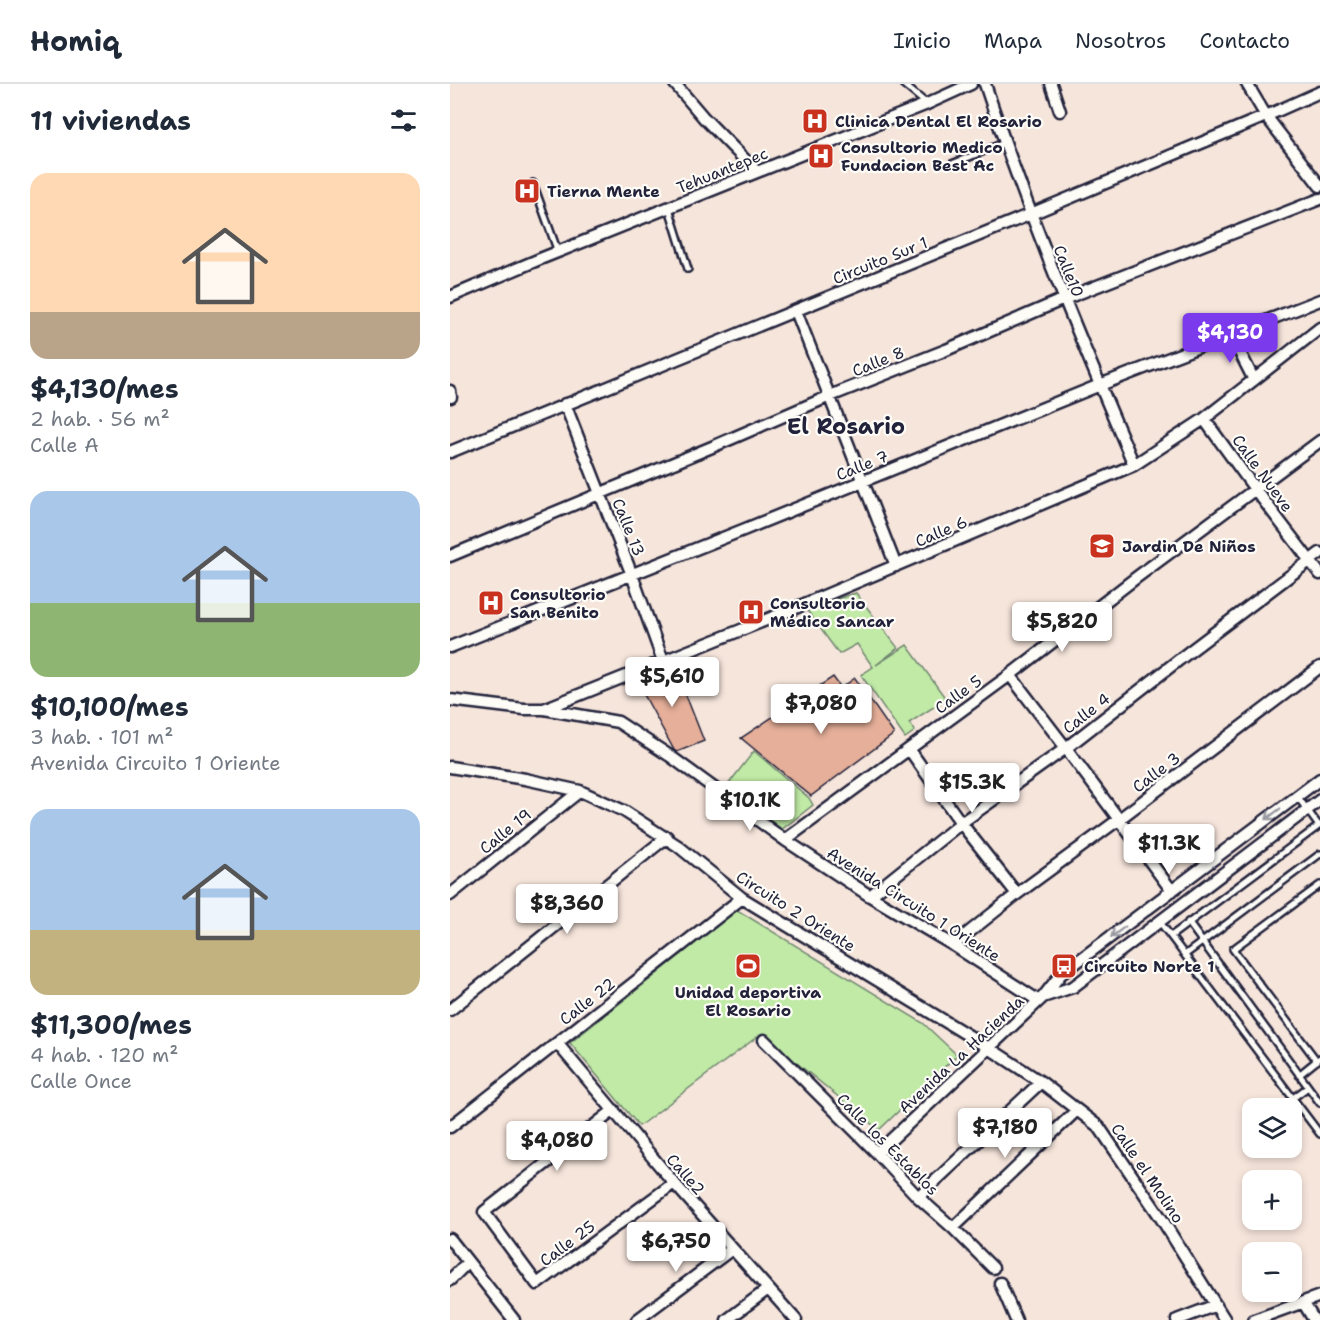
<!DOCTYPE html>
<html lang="es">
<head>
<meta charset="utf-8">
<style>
  :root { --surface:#fff; --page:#f6f6f7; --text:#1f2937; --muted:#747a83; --line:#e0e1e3; --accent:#7c3aed }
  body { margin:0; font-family:"Shantell Sans",sans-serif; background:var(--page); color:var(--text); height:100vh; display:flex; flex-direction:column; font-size:22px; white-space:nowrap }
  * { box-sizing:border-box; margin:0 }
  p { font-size:20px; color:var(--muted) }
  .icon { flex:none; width:33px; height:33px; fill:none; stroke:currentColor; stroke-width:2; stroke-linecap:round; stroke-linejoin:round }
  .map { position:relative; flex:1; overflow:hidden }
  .side { display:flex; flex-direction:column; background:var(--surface); width:450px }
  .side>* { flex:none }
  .tools { position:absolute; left:792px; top:1014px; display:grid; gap:12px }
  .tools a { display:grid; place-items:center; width:60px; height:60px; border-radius:12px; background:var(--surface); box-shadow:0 3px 9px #0003; font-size:30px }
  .price { position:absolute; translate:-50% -51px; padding:0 14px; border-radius:6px; background:#fff; color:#222; font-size:20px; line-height:39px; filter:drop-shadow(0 2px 3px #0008) }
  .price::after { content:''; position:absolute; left:50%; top:36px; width:18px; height:14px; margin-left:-9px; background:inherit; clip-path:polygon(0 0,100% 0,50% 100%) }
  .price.active { background:var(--accent); color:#fff }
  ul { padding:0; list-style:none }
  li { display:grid; align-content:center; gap:12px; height:318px; padding:0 30px }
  li span { display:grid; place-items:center; height:186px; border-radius:18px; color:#555 }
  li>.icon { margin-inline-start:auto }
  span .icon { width:108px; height:108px; fill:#fffc; stroke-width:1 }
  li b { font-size:26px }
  h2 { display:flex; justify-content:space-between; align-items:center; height:72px; padding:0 30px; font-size:26px }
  header { display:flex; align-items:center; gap:36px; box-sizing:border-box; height:84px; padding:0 30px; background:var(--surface); border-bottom:2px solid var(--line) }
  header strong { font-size:28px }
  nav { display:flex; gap:33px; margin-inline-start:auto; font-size:21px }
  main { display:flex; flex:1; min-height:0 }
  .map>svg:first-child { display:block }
  .green { fill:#c0eaa6; stroke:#718670; stroke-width:1.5 }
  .building { fill:#e5af99; stroke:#22223b; stroke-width:1.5 }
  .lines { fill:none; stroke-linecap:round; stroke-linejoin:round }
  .service-casing { stroke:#22223b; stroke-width:10 }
  .minor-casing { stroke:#22223b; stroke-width:15 }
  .service { stroke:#fdfcf7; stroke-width:5 }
  .minor { stroke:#fdfcf7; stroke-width:10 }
  .oneway { stroke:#9a9aa2 }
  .labels { text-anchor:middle; stroke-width:4.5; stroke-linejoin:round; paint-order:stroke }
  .poi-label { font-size:16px; font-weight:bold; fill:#22223b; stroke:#fdfcf7; text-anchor:start }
  .street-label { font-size:16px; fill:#22223b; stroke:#fdfcf7 }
  .district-label { font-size:22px; font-weight:bold; fill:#22223b; stroke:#fdfcf7 }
</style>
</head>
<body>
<header>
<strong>Homiq</strong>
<nav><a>Inicio</a><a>Mapa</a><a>Nosotros</a><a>Contacto</a></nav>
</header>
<main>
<section class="side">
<h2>11 viviendas<svg class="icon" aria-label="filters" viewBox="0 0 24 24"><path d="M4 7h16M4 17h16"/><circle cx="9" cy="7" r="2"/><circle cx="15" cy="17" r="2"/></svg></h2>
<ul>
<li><span style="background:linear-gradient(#ffd9b3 75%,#b9a48a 0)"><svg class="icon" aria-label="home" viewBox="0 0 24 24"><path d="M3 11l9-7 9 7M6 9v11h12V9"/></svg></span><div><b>$4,130/mes</b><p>2 hab. · 56 m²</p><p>Calle A</p></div></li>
<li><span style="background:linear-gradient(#a9c7e8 60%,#8fb573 0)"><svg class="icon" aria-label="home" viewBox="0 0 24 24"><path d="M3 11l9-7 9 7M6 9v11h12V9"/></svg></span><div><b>$10,100/mes</b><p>3 hab. · 101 m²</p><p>Avenida Circuito 1 Oriente</p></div></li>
<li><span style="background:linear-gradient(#a9c7e8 65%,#c2b280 0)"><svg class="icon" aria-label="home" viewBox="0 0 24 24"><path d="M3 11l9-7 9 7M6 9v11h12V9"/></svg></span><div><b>$11,300/mes</b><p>4 hab. · 120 m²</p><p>Calle Once</p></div></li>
</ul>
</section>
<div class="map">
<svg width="870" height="1236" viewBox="0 0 870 1236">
  <rect width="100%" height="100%" fill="#f6e5db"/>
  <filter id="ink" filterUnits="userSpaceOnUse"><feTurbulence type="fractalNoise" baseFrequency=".0167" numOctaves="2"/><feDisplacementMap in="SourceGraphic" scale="12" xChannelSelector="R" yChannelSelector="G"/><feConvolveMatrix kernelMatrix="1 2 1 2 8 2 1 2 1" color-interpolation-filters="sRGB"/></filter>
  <g filter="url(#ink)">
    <!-- green -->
    <path class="green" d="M406,509L448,564L426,581L457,561L496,615L459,639L465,647L455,654L411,591L423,583L407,560L389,570L356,525Z
      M304,667L359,714L363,721L331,746L277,702Z
      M287,826L473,939L507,971L429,1046L311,950L189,1042L120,959Z"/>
    <!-- building -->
    <path class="building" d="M224,581L254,657L227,668L224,666L186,596Z
      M383,593L391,604L405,594L444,650L361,712L291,654Z"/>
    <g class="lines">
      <!-- service casing -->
      <g class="service-casing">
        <path id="service" d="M453,0L477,20
          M502,80L554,59
          M83,99L108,168
          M219,124L238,185
          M847,712L869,742
          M709,837L870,1050
          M738,838L870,1019
          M721,852L870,741
          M736,870L870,770
          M867,977L783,865L870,801
          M849,991L870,974
          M843,1014L858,1003"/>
      </g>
      <!-- minor casing -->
      <g class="minor-casing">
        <path id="minor" d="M225,0L254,34L307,88
          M535,0C578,130 630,255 684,381
          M601,0L610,27
          M797,0L816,32L870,102
          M0,213L90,175L477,20L521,0
          M346,227L446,482
          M781,251L804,296
          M0,307L1,313
          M115,320L182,491L213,577
          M754,335L805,405L870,490
          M0,368L581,130L816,32L870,8
          M0,472L262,363L380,312L496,266L614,215L870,115
          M0,563L293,446L650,301L870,216
          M560,591L616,664L722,807
          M0,616L74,625H94L168,638L220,672L335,756L420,812L503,861L589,917
          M94,625L331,530L684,381L754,335L870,244
          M459,665L511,739L567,810
          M0,683L75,695L130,707L174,727L228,762L292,814L539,964L591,998L649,1043L711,1134L775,1236
          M335,756L560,591L687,493L870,357
          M0,811L130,707
          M420,812L511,739L616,664L739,568L870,469
          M503,861L567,810L668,736L870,583
          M593,913L623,903L870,716
          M0,926L217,753
          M314,956L427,1069L468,1113L503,1144L543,1184
          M107,959L224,1099L346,1236
          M164,1026L34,1128L87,1200L224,1099
          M0,1043L292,814
          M427,1069L593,913L611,890L870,695
          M468,1113L591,998
          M503,1144L627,1026
          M0,1155L64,1236
          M0,1196L18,1178
          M550,1199L566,1236
          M853,1218L864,1236
          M187,1236L282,1165
          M277,1236L318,1205
          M727,1236L766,1221
          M804,1236L870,1212"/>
      </g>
      <!-- service -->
      <use href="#service" class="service"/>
      <!-- minor -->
      <use href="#minor" class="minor"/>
    </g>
    <!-- one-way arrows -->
    <defs><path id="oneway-shaft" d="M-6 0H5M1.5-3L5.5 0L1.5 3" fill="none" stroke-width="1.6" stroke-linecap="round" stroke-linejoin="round" transform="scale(1.5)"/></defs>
    <g class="oneway">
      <use href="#oneway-shaft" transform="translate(823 730) rotate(143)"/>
      <use href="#oneway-shaft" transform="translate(668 848) rotate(143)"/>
    </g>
  </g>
  <!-- icons -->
  <defs>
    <g id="hospital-square" transform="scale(1.35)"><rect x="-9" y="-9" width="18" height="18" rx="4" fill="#c8321e" stroke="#fdfcf7"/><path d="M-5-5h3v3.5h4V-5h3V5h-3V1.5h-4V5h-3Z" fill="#fff"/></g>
    <g id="school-square" transform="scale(1.35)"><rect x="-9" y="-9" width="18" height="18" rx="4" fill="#c8321e" stroke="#fdfcf7"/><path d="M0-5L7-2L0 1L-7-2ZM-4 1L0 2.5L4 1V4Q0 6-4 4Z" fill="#fff"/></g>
    <g id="stadium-square" transform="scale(1.35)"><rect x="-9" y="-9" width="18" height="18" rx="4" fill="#c8321e" stroke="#fdfcf7"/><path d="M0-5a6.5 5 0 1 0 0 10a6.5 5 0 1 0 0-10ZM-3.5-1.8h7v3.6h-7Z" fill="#fff"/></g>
    <g id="bus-square" transform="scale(1.35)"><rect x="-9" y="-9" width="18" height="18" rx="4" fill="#c8321e" stroke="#fdfcf7"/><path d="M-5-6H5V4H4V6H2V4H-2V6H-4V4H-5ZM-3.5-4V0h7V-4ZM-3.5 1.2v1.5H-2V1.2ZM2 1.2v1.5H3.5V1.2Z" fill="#fff"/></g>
  </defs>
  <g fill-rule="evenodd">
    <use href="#hospital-square" x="365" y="37"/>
    <use href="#hospital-square" x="371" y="72"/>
    <use href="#hospital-square" x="77" y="107"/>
    <use href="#school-square" x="652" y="462"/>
    <use href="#hospital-square" x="41" y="519"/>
    <use href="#hospital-square" x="301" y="528"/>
    <use href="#stadium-square" x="298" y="882"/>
    <use href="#bus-square" x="614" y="882"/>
  </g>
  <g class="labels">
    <!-- poi labels -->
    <g class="poi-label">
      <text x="385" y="43">Clinica Dental El Rosario</text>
      <text x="391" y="69">Consultorio Medico<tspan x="391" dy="18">Fundacion Best Ac</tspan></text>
      <text x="97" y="113">Tierna Mente</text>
      <text x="672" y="468">Jardin De Niños</text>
      <text x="60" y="516">Consultorio<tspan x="60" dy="18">San Benito</tspan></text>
      <text x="320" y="525">Consultorio<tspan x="320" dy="18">Médico Sancar</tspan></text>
      <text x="634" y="888">Circuito Norte 1</text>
      <text x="298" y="914" text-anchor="middle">Unidad deportiva<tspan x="298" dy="18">El Rosario</tspan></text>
    </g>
    <!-- street labels -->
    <g class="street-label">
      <text transform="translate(272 86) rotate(-22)" y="6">Tehuantepec</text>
      <text transform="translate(430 176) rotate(-22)" y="6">Circuito Sur 1</text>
      <text transform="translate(619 187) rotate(68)" y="6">Calle10</text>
      <text transform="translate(428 277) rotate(-22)" y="6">Calle 8</text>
      <text transform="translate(412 381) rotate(-22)" y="6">Calle 7</text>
      <text transform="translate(813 389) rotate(54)" y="6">Calle Nueve</text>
      <text transform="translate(179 443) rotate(68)" y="6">Calle 13</text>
      <text transform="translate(491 447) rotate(-23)" y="6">Calle 6</text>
      <text transform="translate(508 610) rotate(-36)" y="6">Calle 5</text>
      <text transform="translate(636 629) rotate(-38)" y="6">Calle 4</text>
      <text transform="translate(706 688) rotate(-37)" y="6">Calle 3</text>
      <text transform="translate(55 747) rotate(-39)" y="6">Calle 19</text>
      <text transform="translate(464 820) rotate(32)" y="6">Avenida Circuito 1 Oriente</text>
      <text transform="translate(346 827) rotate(32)" y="6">Circuito 2 Oriente</text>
      <text transform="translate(137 917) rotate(-38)" y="6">Calle 22</text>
      <text transform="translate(511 970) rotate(-43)" y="6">Avenida La Hacienda</text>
      <text transform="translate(438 1060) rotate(45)" y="6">Calle los Establos</text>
      <text transform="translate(698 1089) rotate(56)" y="6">Calle el Molino</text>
      <text transform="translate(236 1090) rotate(49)" y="6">Calle2</text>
      <text transform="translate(117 1159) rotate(-37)" y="6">Calle 25</text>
    </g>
    <!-- district labels -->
    <g class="district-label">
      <text x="396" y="350">El Rosario</text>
    </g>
  </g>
</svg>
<div class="tools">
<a><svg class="icon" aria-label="layers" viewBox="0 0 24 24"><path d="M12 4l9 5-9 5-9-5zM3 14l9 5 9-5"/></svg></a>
<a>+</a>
<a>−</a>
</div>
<b class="price active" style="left:780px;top:280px">$4,130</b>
<b class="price" style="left:612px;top:569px">$5,820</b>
<b class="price" style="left:222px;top:624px">$5,610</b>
<b class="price" style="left:371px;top:651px">$7,080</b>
<b class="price" style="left:522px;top:730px">$15.3K</b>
<b class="price" style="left:300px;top:748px">$10.1K</b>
<b class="price" style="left:719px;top:791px">$11.3K</b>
<b class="price" style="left:117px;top:851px">$8,360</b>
<b class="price" style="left:555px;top:1075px">$7,180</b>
<b class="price" style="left:107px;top:1088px">$4,080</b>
<b class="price" style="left:226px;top:1189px">$6,750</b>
</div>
</main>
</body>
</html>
